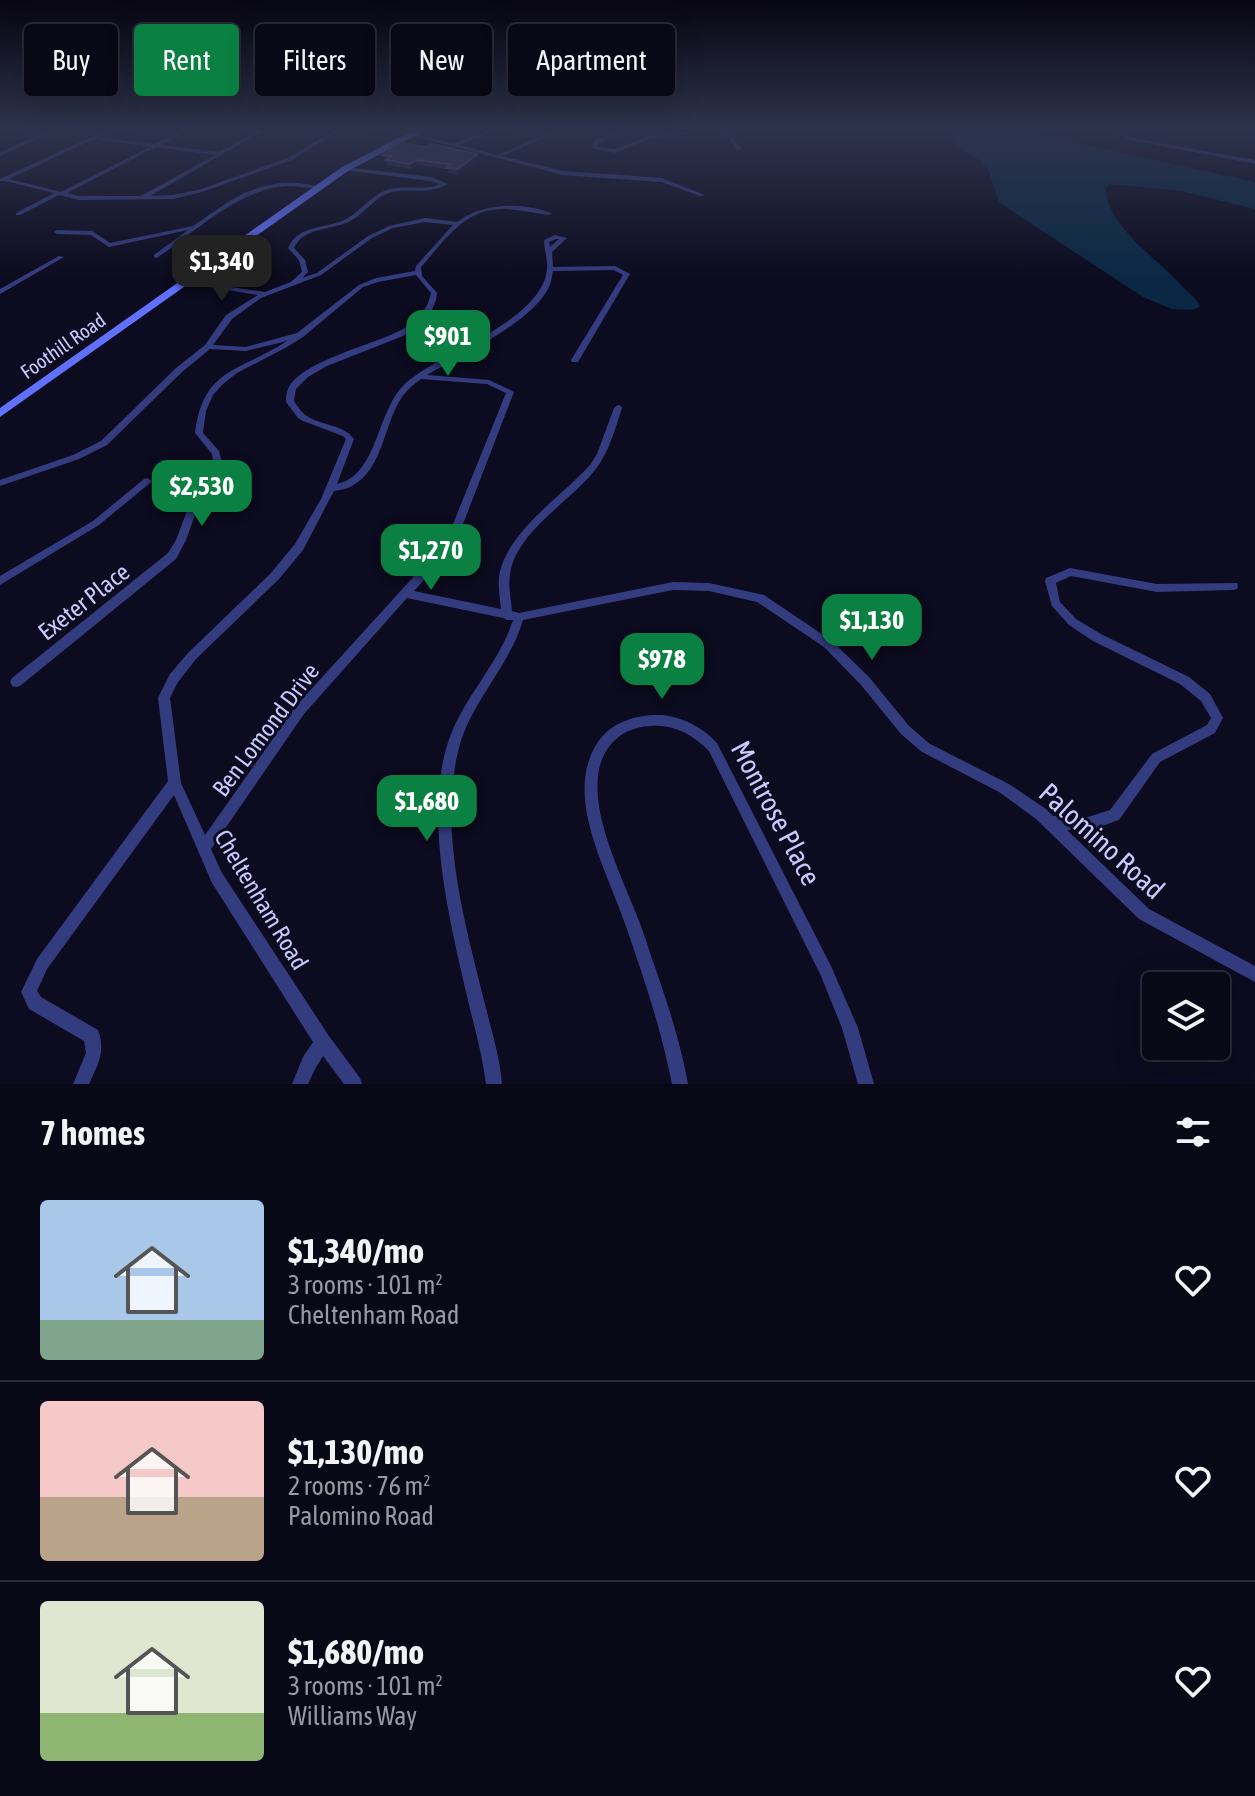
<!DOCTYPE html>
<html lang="en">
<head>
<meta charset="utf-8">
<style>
  :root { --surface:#090817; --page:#171624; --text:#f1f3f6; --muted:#999aa1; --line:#292936; --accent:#0b8043 }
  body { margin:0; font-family:"Asap Condensed",sans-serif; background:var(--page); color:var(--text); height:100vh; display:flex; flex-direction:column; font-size:30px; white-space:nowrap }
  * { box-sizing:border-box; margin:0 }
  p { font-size:26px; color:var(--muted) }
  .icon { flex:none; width:44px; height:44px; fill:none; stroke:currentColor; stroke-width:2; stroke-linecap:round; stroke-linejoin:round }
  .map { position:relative; height:1084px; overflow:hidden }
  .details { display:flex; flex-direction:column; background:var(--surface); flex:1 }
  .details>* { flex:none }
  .top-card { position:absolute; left:24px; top:24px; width:800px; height:72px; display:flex; gap:16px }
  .controls { position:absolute; left:1142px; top:972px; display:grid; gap:16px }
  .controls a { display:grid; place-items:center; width:88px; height:88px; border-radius:8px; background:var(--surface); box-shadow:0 8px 32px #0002,0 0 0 2px var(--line); font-size:40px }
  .price { position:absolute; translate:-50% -68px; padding:0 18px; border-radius:16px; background:var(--accent); color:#fff; font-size:26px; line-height:52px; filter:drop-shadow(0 2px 4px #0008) }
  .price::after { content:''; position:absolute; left:50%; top:48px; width:24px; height:18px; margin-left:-12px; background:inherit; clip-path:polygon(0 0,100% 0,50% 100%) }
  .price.active { background:#222; color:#fff }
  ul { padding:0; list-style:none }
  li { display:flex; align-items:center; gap:24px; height:200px; padding:0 40px }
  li+li { border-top:2px solid var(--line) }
  li span { display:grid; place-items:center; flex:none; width:224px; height:160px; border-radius:8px; color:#555 }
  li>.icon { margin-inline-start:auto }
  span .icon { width:96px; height:96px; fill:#fffc; stroke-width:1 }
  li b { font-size:34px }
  h2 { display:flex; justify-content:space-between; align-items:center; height:96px; padding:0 40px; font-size:34px }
  .tag { padding:0 28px; border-radius:8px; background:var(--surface); box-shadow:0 8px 32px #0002,0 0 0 2px var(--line); font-size:28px; line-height:72px }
  .tag.active { background:var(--accent); color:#fff }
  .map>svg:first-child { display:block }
  .water { fill:#0a2844 }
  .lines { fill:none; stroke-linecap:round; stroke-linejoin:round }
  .minor { fill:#343c80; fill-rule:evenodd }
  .secondary { fill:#6071ff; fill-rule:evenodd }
  .wall { fill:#25244d }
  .shaded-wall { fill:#141233 }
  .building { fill:#373560; stroke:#4e4d79; stroke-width:2 }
  .labels { text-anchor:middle; stroke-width:6; stroke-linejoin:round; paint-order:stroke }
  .far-street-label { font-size:20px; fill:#c9caff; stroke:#0c0b1f }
  .street-label { font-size:24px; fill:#c9caff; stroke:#0c0b1f }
  .near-street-label { font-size:28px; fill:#c9caff; stroke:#0c0b1f }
</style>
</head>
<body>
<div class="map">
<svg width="1255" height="1084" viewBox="0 0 1255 1084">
  <rect width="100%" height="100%" fill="#0c0b1f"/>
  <!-- water -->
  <path class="water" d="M952,133L1035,134L1251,181L1255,183V209L1182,191L1109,184L1106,188C1106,227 1160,260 1183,287C1189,294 1196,297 1200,306L1193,310L1172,309L1143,297L1012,211L999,202L988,169L981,161L959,148Z"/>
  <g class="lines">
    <!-- minor -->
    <path class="minor" d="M58,127H64L0,156V152Z
      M113,127H119L99,137L155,144L189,127H194L161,145L219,152L265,127H270L150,196L173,195L198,190L288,158L340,127H345L292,160L202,192L173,199L79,200L59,195L20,215H16V213L54,193L5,181H0V179ZM94,139L150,147L61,192L9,179ZM156,147L215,155L141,196H79L67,193Z
      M349,127L410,133L453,144L497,127H503L459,145L497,155L563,127H569L502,156L563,171L662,178L705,195L700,196L661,182L563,175L410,135L351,128Z
      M625,127H631L598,143V147L615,149L647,137L708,129L730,134L742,149L737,150L726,136L708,131L648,139L616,153L592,148L594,141Z
      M1097,127H1103L1132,138L1255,160V164L1131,140Z
      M345,167L431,177L448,184C430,195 411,188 392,192C375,196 365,214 350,221C332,231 304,226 294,248L305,260L308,272L302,278L317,273L368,236L389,226L425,218L457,222C483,202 522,202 552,213L549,215C529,212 507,206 487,211C459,217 439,247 421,267L422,276L437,293L436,300L431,312L415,328L403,336L327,366L308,377L296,389L294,401C298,407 302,413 307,416C322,426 343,424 354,439L337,484C379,475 376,408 407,382C442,352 542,321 547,269C548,260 544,249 544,240L555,235L567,238L552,252L553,267L615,266L630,274L578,362H572L571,360L623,275L614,270L553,271C552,276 551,284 548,289C529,324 461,355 427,375L489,380L514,392L463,524L444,558L414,591L501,609C500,597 497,583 500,571C511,529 562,496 590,465L597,454L614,408L618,405L621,406L622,408C615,429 609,453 595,470C570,502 516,532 510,574C508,586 511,599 512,611L519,613L673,582L709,583L764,595L832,641L869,677L909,726L930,744L1009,784L1046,809L1053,816L1088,817L1110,810L1152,754L1207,725L1211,718L1201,701L1180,684L1093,641L1069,625L1052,606L1045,581L1046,578L1070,568L1157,584L1237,583L1238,586L1237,589L1233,590L1157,592L1071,576L1056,583L1060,602L1076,619L1101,634L1189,677L1210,694L1223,718L1215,733L1160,762L1119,820L1088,831L1067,830L1149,909L1255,966V982L1139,919L1036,819L999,792L922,752L901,734L861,685L824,647L757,602L709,591L673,590L523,620C509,668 469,703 458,752C438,834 467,931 487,1012C493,1036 500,1059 502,1084H486C483,1060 477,1036 471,1013C453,934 424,828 446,749C459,701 498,667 513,620H507L503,618L407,598L304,714L211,849L222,873L329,1036L360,1078L362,1084H344L323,1056L315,1069L308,1084H292L303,1057L313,1042L212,883L174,795L47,969L37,991L41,997L98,1030C106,1052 98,1064 89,1084H73L86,1053L84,1041L29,1009L21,992L37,959L168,781L158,698L170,674L188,653L271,573L295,544L321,499L346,439L343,436L303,421L298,418L286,402C286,398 286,393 288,389C300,361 377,344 403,329C417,320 428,310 431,293L416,275L378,282L363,287L303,337L287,347L237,373L223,384L213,395L206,411L203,433L219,451L222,462L205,487L186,540L176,559L20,686L16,687L12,686L10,682L12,678L168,553L176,540L196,487L213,462L212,454L195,433C203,367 240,372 287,341L246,351L210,349L182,372L107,445L79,459L0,486V480L73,455L101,441L176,368L205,345L226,315L258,295L186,283L184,282V280L265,292L291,282L302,272L299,260L288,248C299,223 327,230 348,218C363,209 372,194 390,189C407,185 424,191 440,184L430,181L343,170V168ZM425,222L453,225L416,266L415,271L376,278L359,285L297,333L246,347L213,345L232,319L261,298L321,275L372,238L393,228ZM556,239H559L550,247L549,242ZM421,379L487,384L506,393L453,524L436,552L296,706L205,835L181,783L170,698L178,682L196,659L279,579L303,550L334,491C340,490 347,489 352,486C384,468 383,425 402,397C407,390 414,384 421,379Z
      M280,183H299L321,187L318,189C308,188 297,186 287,186C251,188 219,212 192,232C180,241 169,251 156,258L154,257V255L188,230L109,247L91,235L57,234L54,232L57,230L92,231L110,243L193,226L228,202L244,193L261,187Z
      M59,256L64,257L0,294V289Z
      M147,478L152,481L150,483L99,525L0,585V576L93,521L144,479Z
      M663,715C685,718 702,727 717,743L831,966L858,1028L874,1084H858L842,1028L821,976L709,751C692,734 674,724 650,726C635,727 622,732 612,743C577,782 614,858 630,899C638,917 645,936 651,956C666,998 680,1040 688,1084H672C663,1039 650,996 635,953C629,934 622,915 614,895C597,850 567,788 598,742C612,721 638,714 663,715Z"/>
    <!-- secondary -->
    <path class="secondary" d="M423,127H432L348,171L0,417V408L342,167L404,135Z"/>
  </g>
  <!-- wall -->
  <path class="wall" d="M425,147L477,154L478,160L458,175L448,173V169L417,165L411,169L387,165L386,160H384L383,155Z"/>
  <!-- shaded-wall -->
  <path class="shaded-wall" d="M477,154L478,160L458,175V169Z
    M416,160L417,165L411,169L410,164Z"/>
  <!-- building -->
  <path class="building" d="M401,143L425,147L432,144L477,154L458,169L447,168L451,164L416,160L410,164L386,160L392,156L383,155Z"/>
  <!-- sky -->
  <linearGradient id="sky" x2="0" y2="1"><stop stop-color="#070611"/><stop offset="0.46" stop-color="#2e344d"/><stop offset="1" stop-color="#2e344d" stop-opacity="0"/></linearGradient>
  <rect width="1255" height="279" fill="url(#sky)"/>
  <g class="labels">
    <!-- far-street labels -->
    <g class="far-street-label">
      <text transform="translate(63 346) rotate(-35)" y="7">Foothill Road</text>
    </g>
    <!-- street labels -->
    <g class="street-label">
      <text transform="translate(84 602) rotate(-38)" y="8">Exeter Place</text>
      <text transform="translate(266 730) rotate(-53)" y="8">Ben Lomond Drive</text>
      <text transform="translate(261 900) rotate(59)" y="8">Cheltenham Road</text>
    </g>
    <!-- near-street labels -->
    <g class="near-street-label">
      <text transform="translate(776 813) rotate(62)" y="10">Montrose Place</text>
      <text transform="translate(1102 841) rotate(42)" y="10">Palomino Road</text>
    </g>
  </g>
</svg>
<div class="controls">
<a><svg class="icon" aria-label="layers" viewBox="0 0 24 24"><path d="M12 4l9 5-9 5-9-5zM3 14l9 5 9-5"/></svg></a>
</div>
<b class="price active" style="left:222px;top:303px">$1,340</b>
<b class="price" style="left:448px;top:378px">$901</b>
<b class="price" style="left:202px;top:528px">$2,530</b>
<b class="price" style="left:431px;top:592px">$1,270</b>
<b class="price" style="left:872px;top:662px">$1,130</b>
<b class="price" style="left:662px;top:701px">$978</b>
<b class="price" style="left:427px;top:843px">$1,680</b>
<div class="top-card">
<a class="tag">Buy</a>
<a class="tag active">Rent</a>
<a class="tag">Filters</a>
<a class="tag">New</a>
<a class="tag">Apartment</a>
</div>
</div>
<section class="details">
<h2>7 homes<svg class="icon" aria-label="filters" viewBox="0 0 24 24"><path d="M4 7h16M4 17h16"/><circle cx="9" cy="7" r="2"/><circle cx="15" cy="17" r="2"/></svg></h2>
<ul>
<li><span style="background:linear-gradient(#a9c7e8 75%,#7fa58c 0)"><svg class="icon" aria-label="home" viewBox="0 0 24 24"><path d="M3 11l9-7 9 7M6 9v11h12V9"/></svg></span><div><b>$1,340/mo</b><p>3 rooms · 101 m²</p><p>Cheltenham Road</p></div><svg class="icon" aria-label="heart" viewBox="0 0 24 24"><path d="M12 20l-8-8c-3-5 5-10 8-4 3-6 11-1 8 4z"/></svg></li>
<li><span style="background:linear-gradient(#f6c9c9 60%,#b9a48a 0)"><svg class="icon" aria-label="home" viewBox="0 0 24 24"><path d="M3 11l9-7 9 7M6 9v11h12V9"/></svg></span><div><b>$1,130/mo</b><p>2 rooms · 76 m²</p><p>Palomino Road</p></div><svg class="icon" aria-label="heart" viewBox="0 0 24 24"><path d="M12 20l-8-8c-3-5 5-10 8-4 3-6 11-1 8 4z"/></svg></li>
<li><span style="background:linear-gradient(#dfe7d0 70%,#8fb573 0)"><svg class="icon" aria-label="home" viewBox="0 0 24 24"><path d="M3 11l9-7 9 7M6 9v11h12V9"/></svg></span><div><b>$1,680/mo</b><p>3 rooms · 101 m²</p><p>Williams Way</p></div><svg class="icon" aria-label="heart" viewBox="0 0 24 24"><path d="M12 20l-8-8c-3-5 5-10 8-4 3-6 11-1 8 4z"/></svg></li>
</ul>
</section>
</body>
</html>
